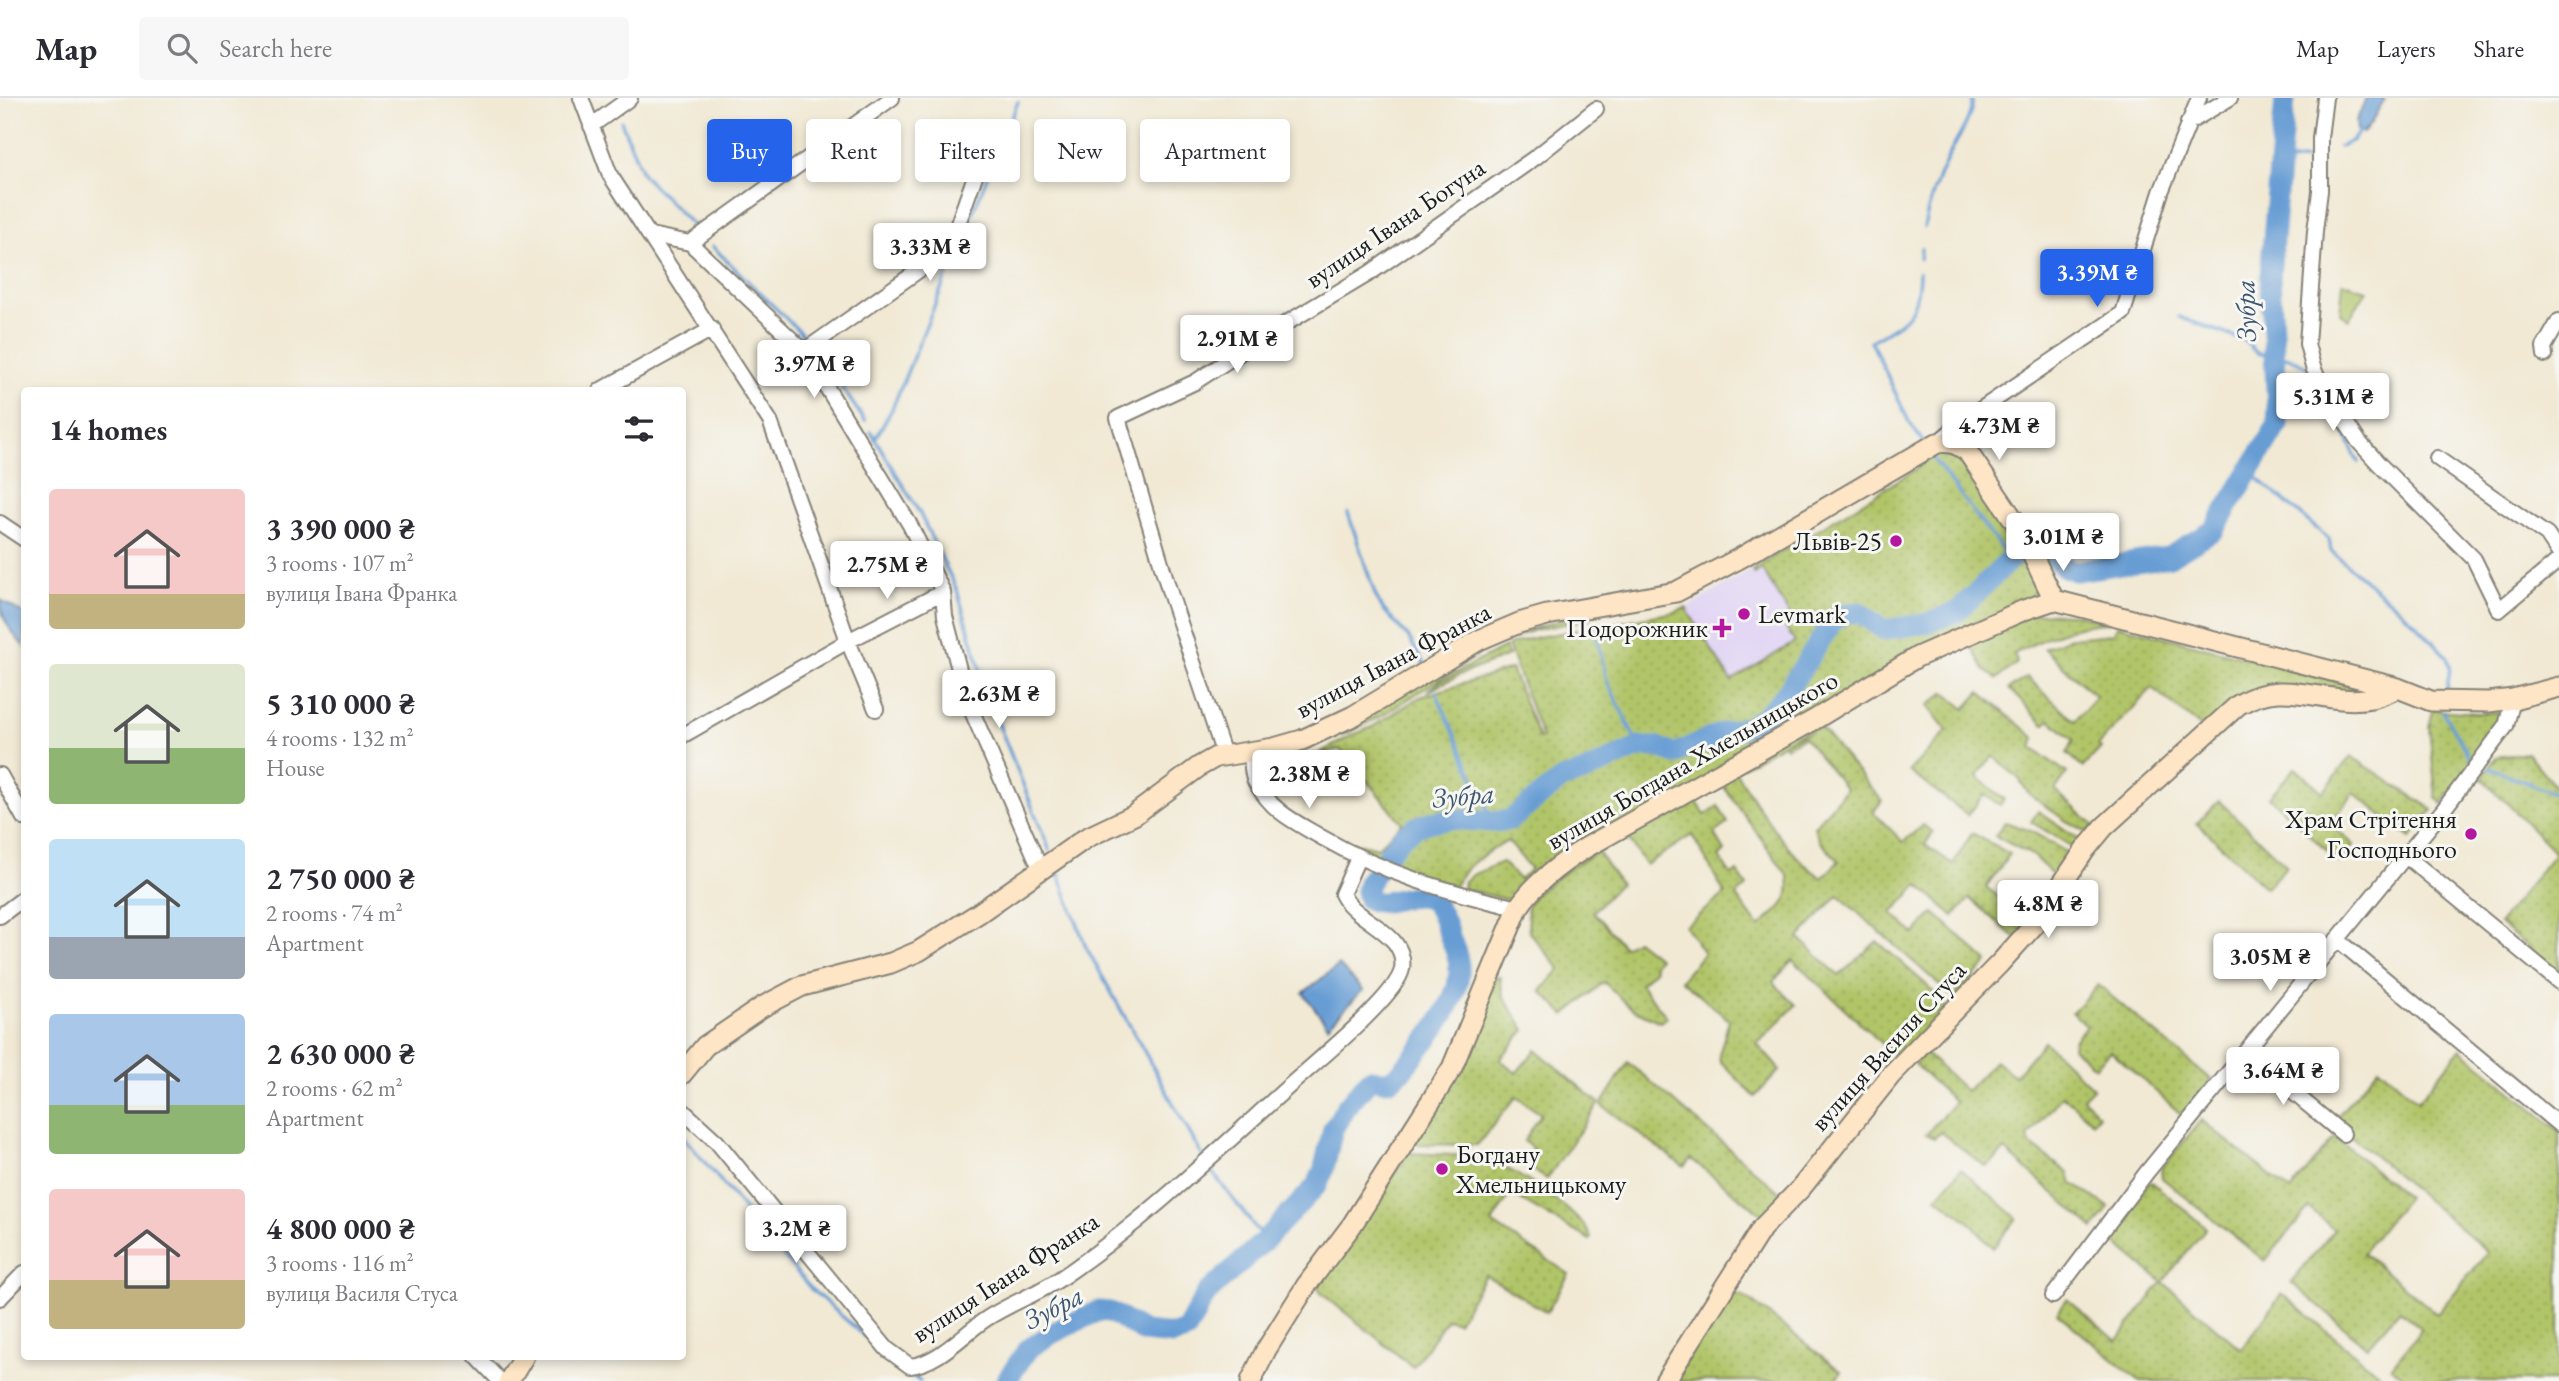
<!DOCTYPE html>
<html lang="en">
<head>
<meta charset="utf-8">
<style>
  :root { --surface:#fff; --page:#f7f7f7; --text:#2b2b33; --muted:#7c7c81; --line:#e1e1e2; --accent:#2563eb }
  body { margin:0; font-family:"EB Garamond",serif; background:var(--page); color:var(--text); height:100vh; display:flex; flex-direction:column; font-size:26px; white-space:nowrap }
  * { box-sizing:border-box; margin:0 }
  p { font-size:23px; color:var(--muted) }
  .icon { flex:none; width:38px; height:38px; fill:none; stroke:currentColor; stroke-width:2; stroke-linecap:round; stroke-linejoin:round }
  .map { position:relative; flex:1; overflow:hidden }
  .drawer { position:absolute; left:21px; top:289px; width:665px; height:973px; display:flex; flex-direction:column; background:var(--surface); border-radius:7px; box-shadow:0 4px 10px #0003 }
  .drawer>* { flex:none }
  .banner { position:absolute; left:707px; top:21px; width:665px; height:63px; display:flex; gap:14px }
  .price { position:absolute; translate:-50% -60px; padding:0 16px; border-radius:7px; background:#fff; color:#222; font-size:23px; line-height:46px; filter:drop-shadow(0 2px 4px #0008) }
  .price::after { content:''; position:absolute; left:50%; top:42px; width:21px; height:16px; margin-left:-10px; background:inherit; clip-path:polygon(0 0,100% 0,50% 100%) }
  .price.selected { background:var(--accent); color:#fff }
  ul { padding:0; list-style:none }
  li { display:flex; align-items:center; gap:21px; height:175px; padding:0 28px }
  li span { display:grid; place-items:center; flex:none; width:196px; height:140px; border-radius:7px; color:#555 }
  li>.icon { margin-inline-start:auto }
  span .icon { width:84px; height:84px; fill:#fffc; stroke-width:1 }
  li b { font-size:30px }
  h2 { display:flex; justify-content:space-between; align-items:center; height:84px; padding:0 28px; font-size:30px }
  .pill { padding:0 24px; border-radius:7px; background:var(--surface); box-shadow:0 4px 10px #0003; font-size:24px; line-height:63px }
  .pill.selected { background:var(--accent); color:#fff }
  header { display:flex; align-items:center; gap:42px; box-sizing:border-box; height:98px; padding:0 35px; background:var(--surface); border-bottom:2px solid var(--line) }
  header strong { font-size:33px }
  nav { display:flex; gap:38px; margin-inline-start:auto; font-size:24px }
  .search { width:490px; height:63px; background:var(--page); display:flex; align-items:center; gap:18px; box-sizing:border-box; padding:0 24px; border-radius:7px; color:var(--muted); font-size:26px }
  .map>svg:first-child { display:block }
  .built { fill:#e1d4f4 }
  .grass { fill:url(#grass-dots); stroke:#667042; stroke-width:2 }
  .park { fill:#b0c468; stroke:#667042; stroke-width:2 }
  .water { fill:#679dd4; stroke:#425c78; stroke-width:2 }
  .lines { fill:none; stroke-linecap:round; stroke-linejoin:round }
  .stream { stroke:#679dd4; stroke-width:3.5 }
  .river { stroke:#679dd4; stroke-width:21 }
  .street-casing { stroke:#868278; stroke-width:18 }
  .secondary-casing { stroke:#868278; stroke-width:23 }
  .street { stroke:#fff; stroke-width:14 }
  .secondary { stroke:#fde5c5; stroke-width:19 }
  .poi-dot { fill:#b5179e; stroke:#f6f6f2; stroke-width:2.5 }
  .labels { text-anchor:middle; stroke-width:6; stroke-linejoin:round; paint-order:stroke }
  .street-label { font-size:26px; fill:#1c1c1c; stroke:#f6f6f2 }
  .poi-label { font-size:26px; fill:#1c1c1c; stroke:#f6f6f2; text-anchor:end }
  .water-label { font-size:28px; font-style:italic; fill:#3e566f; stroke:#f6f6f2 }
</style>
</head>
<body>
<header>
<strong>Map</strong>
<div class="search"><svg class="icon" aria-label="search" viewBox="0 0 24 24"><circle cx="10" cy="10" r="6"/><path d="M15 15l6 6"/></svg>Search here</div>
<nav><a>Map</a><a>Layers</a><a>Share</a></nav>
</header>
<div class="map">
<svg width="2559" height="1283" viewBox="0 0 2559 1283">
  <defs>
    <pattern id="grass-dots" width="8" height="8" patternUnits="userSpaceOnUse" patternTransform="scale(1.75)"><rect width="8" height="8" fill="#b0c468"/><path d="M2 2h.1M6 6h.1" fill="none" stroke="#97a85a" stroke-width="1.8" stroke-linecap="round"/></pattern>
  </defs>
  <rect width="100%" height="100%" fill="#f6f6f2"/>
  <filter id="ink" filterUnits="userSpaceOnUse"><feTurbulence type="fractalNoise" baseFrequency=".0143" numOctaves="2"/><feDisplacementMap in="SourceGraphic" scale="14" xChannelSelector="R" yChannelSelector="G"/><feConvolveMatrix kernelMatrix="1 2 1 2 8 2 1 2 1" color-interpolation-filters="sRGB"/></filter>
  <filter id="wash" filterUnits="userSpaceOnUse"><feTurbulence type="fractalNoise" baseFrequency=".00686" numOctaves="4" result="noise"/><feDisplacementMap in="SourceGraphic" scale="28" xChannelSelector="R" yChannelSelector="G"/><feGaussianBlur stdDeviation="1.57" result="paint"/><feColorMatrix in="noise" values="0 0 0 0 0 0 0 0 0 0 0 0 0 0 0 0 0 1.4 0 .05"/><feComposite in="paint" operator="in"/></filter>
  <g filter="url(#wash)">
    <rect width="100%" height="100%" fill="#f1e9d4"/>
    <!-- built -->
    <path class="built" d="M1762,471L1792,522L1785,527L1795,544L1730,584L1686,510L1752,472L1754,476Z"/>
    <!-- grass -->
    <path class="grass" d="M1946,353C1980,366 2020,449 2036,482L2037,490L2028,502L1519,800L1508,802L1463,791L1464,783L1472,777L1502,764L1520,782L1531,771L1508,743C1486,755 1465,766 1454,789L1377,766L1350,747L1361,746L1377,750L1402,725L1340,651L1314,658L1353,637L1372,629L1420,599L1511,571L1539,641L1542,640L1508,547L1533,540L1675,514L1686,510L1731,583L1795,544L1784,527L1792,521L1762,471L1754,476L1752,472L1918,370L1931,356Z
      M1588,513L1590,521L1534,532L1490,549L1383,617L1341,638L1339,632L1487,545Z
      M2032,515L2075,516L2109,525C2076,525 2043,540 2014,556L2017,565L1997,581L1984,571L1970,546Z
      M2118,527L2355,588L2350,595L2274,588L2201,629L2152,590L2098,647L2101,650L2083,669L2067,655L2074,642L2050,622L2044,627L2009,591L2027,579L2075,623L2096,599L2044,550L2070,540L2113,536Z
      M1505,549L1508,558L1459,577L1427,594L1440,583Z
      M1945,594L1965,611L1980,594L2035,640L2032,650L2067,675L2055,692L2094,728L2087,734L2066,723L2029,696L2019,681L1993,658L1977,679L2004,701L2000,707L1984,697L1968,717L1909,673L1947,633L1928,608Z
      M2433,612L2478,615L2498,614L2501,618L2500,626L2442,706L2436,699L2429,629Z
      M1820,629L1882,703L1873,714L1903,744L1923,727L1933,734L1925,747L1953,766L1972,735L2010,756L1986,789L2029,823L2015,840L1970,800L1954,818L1918,787L1892,815L1914,836L1934,815L1988,864L1956,899H1953L1838,797L1799,840L1839,878L1877,843L1939,898L1946,910L1900,957L1895,958L1793,862L1773,884L1796,907L1757,946L1780,972L1755,999L1720,963L1719,957L1729,922L1681,882L1704,855L1685,828L1725,796L1692,737L1646,767L1625,737L1706,688L1709,694L1696,702L1705,717L1718,708L1728,725L1714,735L1725,753L1719,759L1731,777L1737,774L1747,788L1736,798L1759,829C1779,811 1792,806 1788,778L1724,689L1723,681L1735,673C1761,712 1783,753 1822,780L1839,763L1820,744L1814,729L1846,691L1804,639L1786,649L1784,645Z
      M2527,655L2559,693V875L2499,825L2555,754L2482,680L2496,659Z
      M2351,658L2433,712L2411,740L2354,695L2330,726L2354,747L2339,764L2269,699L2295,670L2323,694Z
      M2219,703L2287,768L2266,790L2197,725Z
      M2038,713L2082,743L2076,751L2031,724Z
      M2005,724L2031,733L2071,757L2057,781L2032,757L1995,738Z
      M1596,751L1620,786L1593,814L1624,849L1636,842L1659,860L1653,867L1655,871L1640,886L1667,919L1661,924L1632,911L1604,884L1565,917L1541,893L1560,871L1529,834L1527,809L1534,797Z
      M1495,879H1500L1503,898L1525,932L1500,961L1516,975L1536,952L1599,1005L1547,1081L1523,1066L1533,1051L1524,1043L1541,1016L1516,999L1477,1047L1419,1046L1414,1043Z
      M2098,887L2211,982L2182,1017L2111,953L2095,969L2073,950L2074,942L2086,928L2072,914Z
      M2044,943L2093,990L2083,1000L2099,1017L2093,1024L2062,997L2028,1039L2030,1046L2068,1075L2072,1085L2109,1109L2094,1131L2005,1052L1986,1069L1940,1034L1934,1040L1926,1036L1955,1004L1914,966L1925,955L1966,993L1995,963L2015,978Z
      M2461,951L2559,1033V1283H2408L2391,1269L2422,1231L2400,1212L2367,1249L2291,1184L2334,1132L2309,1110L2265,1163L2162,1080L2161,1071L2201,1022L2290,1093L2335,1039L2407,1099L2363,1155L2437,1216L2488,1154L2339,1028L2336,1020L2379,969L2418,1003Z
      M1628,964L1782,1096L1764,1118L1691,1061L1684,1069L1601,1007Z
      M1409,1055L1471,1058L1469,1062L1495,1063L1541,1091L1567,1111L1584,1127L1591,1139L1590,1142L1510,1096L1492,1125L1569,1176L1547,1214L1485,1177L1458,1224L1447,1221L1413,1269L1321,1195L1316,1186Z
      M1961,1071L2017,1120L1993,1150L1973,1127L1937,1099Z
      M2149,1084H2152L2206,1130L2163,1184L2241,1251L2282,1196L2379,1276L2374,1283H2139L2057,1215L2067,1201L2117,1243L2162,1184L2108,1139Z
      M1731,1196L1742,1198L1755,1206L1842,1274L1834,1283H1672Z"/>
    <!-- park -->
    <path class="park" d="M2343,185L2367,192L2349,221L2340,215Z"/>
    <!-- water -->
    <path class="water" d="M2366,0H2384V3C2378,13 2371,28 2363,35L2357,32L2356,23Z
      M1,502L24,516V549C12,534 0,522 1,502Z
      M1339,867L1363,892L1328,928L1303,895Z"/>
    <g class="lines">
      <!-- stream -->
      <path class="stream" d="M621,23L643,77L696,131
        M2339,49L2353,42L2361,31
        M2281,65L2316,60
        M1924,129C1929,105 1936,83 1947,61C1957,40 1971,24 1973,0
        M712,148L806,240
        M1920,161L1921,151
        M1919,174C1918,218 1906,222 1871,243L1909,324L1923,344
        M2179,219L2243,242L2257,255C2281,260 2287,255 2310,271
        M816,252L865,323
        M2345,331C2345,341 2355,354 2358,364
        M871,334L919,414L957,492L983,580
        M875,341L892,311L1018,4
        M1932,359L2009,461
        M2249,373L2329,441L2331,453L2413,523L2447,559L2450,570L2447,591
        M1348,415L1376,499L1383,511L1409,540L1424,566
        M1595,530L1607,583L1639,649
        M1436,594L1493,724
        M990,605L1050,753
        M2443,614L2471,661
        M2489,670L2559,697
        M1058,774L1086,849L1203,1059
        M682,1037L811,1191L877,1249
        M1212,1074L1265,1142
        M904,1272L920,1283"/>
      <!-- river -->
      <path class="river" d="M2044,452L2065,469L2075,473L2169,459L2214,432L2278,326L2270,178L2285,0
        M1006,1283L1028,1251L1053,1235L1098,1213L1110,1214L1144,1234L1173,1237L1186,1233L1206,1196L1265,1142L1317,1087L1323,1074L1333,1031L1346,1009L1370,981C1375,980 1380,984 1385,983C1397,982 1406,967 1413,959C1431,938 1461,899 1459,870C1459,859 1454,849 1450,839C1446,827 1442,814 1434,805C1416,786 1389,813 1368,801L1366,793L1368,785L1391,752L1403,738L1416,729L1430,724L1450,721L1493,724L1510,722L1562,681L1582,675L1639,649H1657L1675,656L1719,636L1750,628L1764,618L1784,598L1833,523L1842,516L1859,514L1884,532L1927,525L1957,514L2020,452"/>
    </g>
  </g>
  <g filter="url(#ink)">
    <g class="lines">
      <!-- street casing -->
      <g class="street-casing">
        <path id="street" d="M581,0L610,77L770,323L848,543L876,611
          M2325,0L2320,40V93L2315,133L2307,246L2313,269L2320,286L2359,344L2379,366L2474,461L2499,512L2559,462
          M2188,25L2230,0
          M591,28L630,0
          M650,137L690,145L804,253L815,270L910,427L943,494L945,518L967,602L1041,772
          M690,145L892,0
          M804,253L949,151L981,61
          M2545,257L2544,249L2559,223
          M601,292L712,231
          M1937,345L1962,324L2123,215L2161,94L2199,0
          M2437,360L2547,437L2559,455
          M0,425L24,441
          M682,638L848,543L943,494
          M1251,653C1252,663 1251,677 1256,685C1274,715 1292,722 1321,739C1388,777 1444,793 1518,810
          M1224,657L1170,495L1118,320L1195,284L1275,232L1370,175L1536,59L1596,11
          M0,677L24,720
          M2406,758L2559,884
          M0,818L24,800
          M2337,841L2558,1026
          M2245,954L2343,1036
          M682,1012L717,1044L887,1251L910,1268C939,1265 963,1236 986,1221C1010,1205 1038,1196 1061,1180C1143,1124 1215,1055 1288,989C1311,968 1397,899 1402,871C1408,834 1355,824 1342,796L1358,760
          M2053,1198L2147,1074L2444,711L2506,628L2513,601
          M0,1200L24,1175
          M476,1258L500,1283"/>
      </g>
      <!-- secondary casing -->
      <g class="secondary-casing">
        <path id="secondary" d="M682,976L705,948L762,909L802,888L891,865L919,853L979,815L1086,740L1134,717L1200,668L1216,659L1274,650L1302,642L1353,618L1479,542L1519,525L1547,517L1676,494L1742,459L1937,345C1950,343 1957,346 1967,353L2020,431L2054,502
          M509,1283L524,1258
          M1251,1283L1266,1252L1306,1188L1352,1127L1452,970L1518,810C1535,784 1561,765 1587,749L1814,622L1917,559L2024,512L2054,502L2398,590L2431,603L2489,604L2513,601L2559,589
          M1665,1283L1762,1130L1801,1090L1891,977L2000,865L2035,826L2085,752L2104,729L2238,607C2287,577 2323,609 2372,600C2381,598 2389,594 2398,590"/>
      </g>
      <!-- street -->
      <use href="#street" class="street"/>
      <!-- secondary -->
      <use href="#secondary" class="secondary"/>
    </g>
  </g>
  <!-- markers -->
  <g class="poi-dot">
    <circle cx="1896" cy="443" r="7"/>
    <circle cx="1744" cy="516" r="7"/>
    <path d="M1718.5 519.5h7v7h7v7h-7v7h-7v-7h-7v-7h7z"/>
    <circle cx="2471" cy="736" r="7"/>
    <circle cx="1442" cy="1071" r="7"/>
  </g>
  <g class="labels">
    <!-- street labels -->
    <g class="street-label">
      <text transform="translate(1395 125) rotate(-34)" y="9">вулиця Івана Богуна</text>
      <text transform="translate(1393 562) rotate(-28)" y="9">вулиця Івана Франка</text>
      <text transform="translate(1692 662) rotate(-30)" y="9">вулиця Богдана Хмельницького</text>
      <text transform="translate(1888 948) rotate(-48)" y="9">вулиця Василя Стуса</text>
      <text transform="translate(1005 1179) rotate(-33)" y="9">вулиця Івана Франка</text>
    </g>
    <!-- poi labels -->
    <g class="poi-label">
      <text x="1882" y="452">Львів-25</text>
      <text x="1758" y="525" text-anchor="start">Levmark</text>
      <text x="1708" y="539">Подорожник</text>
      <text x="2457" y="730">Храм Стрітення<tspan x="2457" dy="30">Господнього</tspan></text>
      <text x="1456" y="1065" text-anchor="start">Богдану<tspan x="1456" dy="30">Хмельницькому</tspan></text>
    </g>
    <!-- water labels -->
    <g class="water-label">
      <text transform="translate(2245 213) rotate(-92)" y="10">Зубра</text>
      <text transform="translate(1463 697) rotate(-5)" y="10">Зубра</text>
      <text transform="translate(1053 1209) rotate(-27)" y="10">Зубра</text>
    </g>
  </g>
</svg>
<b class="price" style="left:930px;top:185px">3.33M ₴</b>
<b class="price selected" style="left:2097px;top:211px">3.39M ₴</b>
<b class="price" style="left:1237px;top:277px">2.91M ₴</b>
<b class="price" style="left:814px;top:302px">3.97M ₴</b>
<b class="price" style="left:2333px;top:335px">5.31M ₴</b>
<b class="price" style="left:1999px;top:364px">4.73M ₴</b>
<b class="price" style="left:2063px;top:475px">3.01M ₴</b>
<b class="price" style="left:887px;top:503px">2.75M ₴</b>
<b class="price" style="left:999px;top:632px">2.63M ₴</b>
<b class="price" style="left:1309px;top:712px">2.38M ₴</b>
<b class="price" style="left:2048px;top:842px">4.8M ₴</b>
<b class="price" style="left:2270px;top:895px">3.05M ₴</b>
<b class="price" style="left:2283px;top:1009px">3.64M ₴</b>
<b class="price" style="left:796px;top:1167px">3.2M ₴</b>
<div class="banner">
<a class="pill selected">Buy</a>
<a class="pill">Rent</a>
<a class="pill">Filters</a>
<a class="pill">New</a>
<a class="pill">Apartment</a>
</div>
<section class="drawer">
<h2>14 homes<svg class="icon" aria-label="filters" viewBox="0 0 24 24"><path d="M4 7h16M4 17h16"/><circle cx="9" cy="7" r="2"/><circle cx="15" cy="17" r="2"/></svg></h2>
<ul>
<li><span style="background:linear-gradient(#f6c9c9 75%,#c2b280 0)"><svg class="icon" aria-label="home" viewBox="0 0 24 24"><path d="M3 11l9-7 9 7M6 9v11h12V9"/></svg></span><div><b>3 390 000 ₴</b><p>3 rooms · 107 m²</p><p>вулиця Івана Франка</p></div></li>
<li><span style="background:linear-gradient(#dfe7d0 60%,#8fb573 0)"><svg class="icon" aria-label="home" viewBox="0 0 24 24"><path d="M3 11l9-7 9 7M6 9v11h12V9"/></svg></span><div><b>5 310 000 ₴</b><p>4 rooms · 132 m²</p><p>House</p></div></li>
<li><span style="background:linear-gradient(#bfe0f5 70%,#9aa5b1 0)"><svg class="icon" aria-label="home" viewBox="0 0 24 24"><path d="M3 11l9-7 9 7M6 9v11h12V9"/></svg></span><div><b>2 750 000 ₴</b><p>2 rooms · 74 m²</p><p>Apartment</p></div></li>
<li><span style="background:linear-gradient(#a9c7e8 65%,#8fb573 0)"><svg class="icon" aria-label="home" viewBox="0 0 24 24"><path d="M3 11l9-7 9 7M6 9v11h12V9"/></svg></span><div><b>2 630 000 ₴</b><p>2 rooms · 62 m²</p><p>Apartment</p></div></li>
<li><span style="background:linear-gradient(#f6c9c9 65%,#c2b280 0)"><svg class="icon" aria-label="home" viewBox="0 0 24 24"><path d="M3 11l9-7 9 7M6 9v11h12V9"/></svg></span><div><b>4 800 000 ₴</b><p>3 rooms · 116 m²</p><p>вулиця Василя Стуса</p></div></li>
</ul>
</section>
</div>
</body>
</html>
